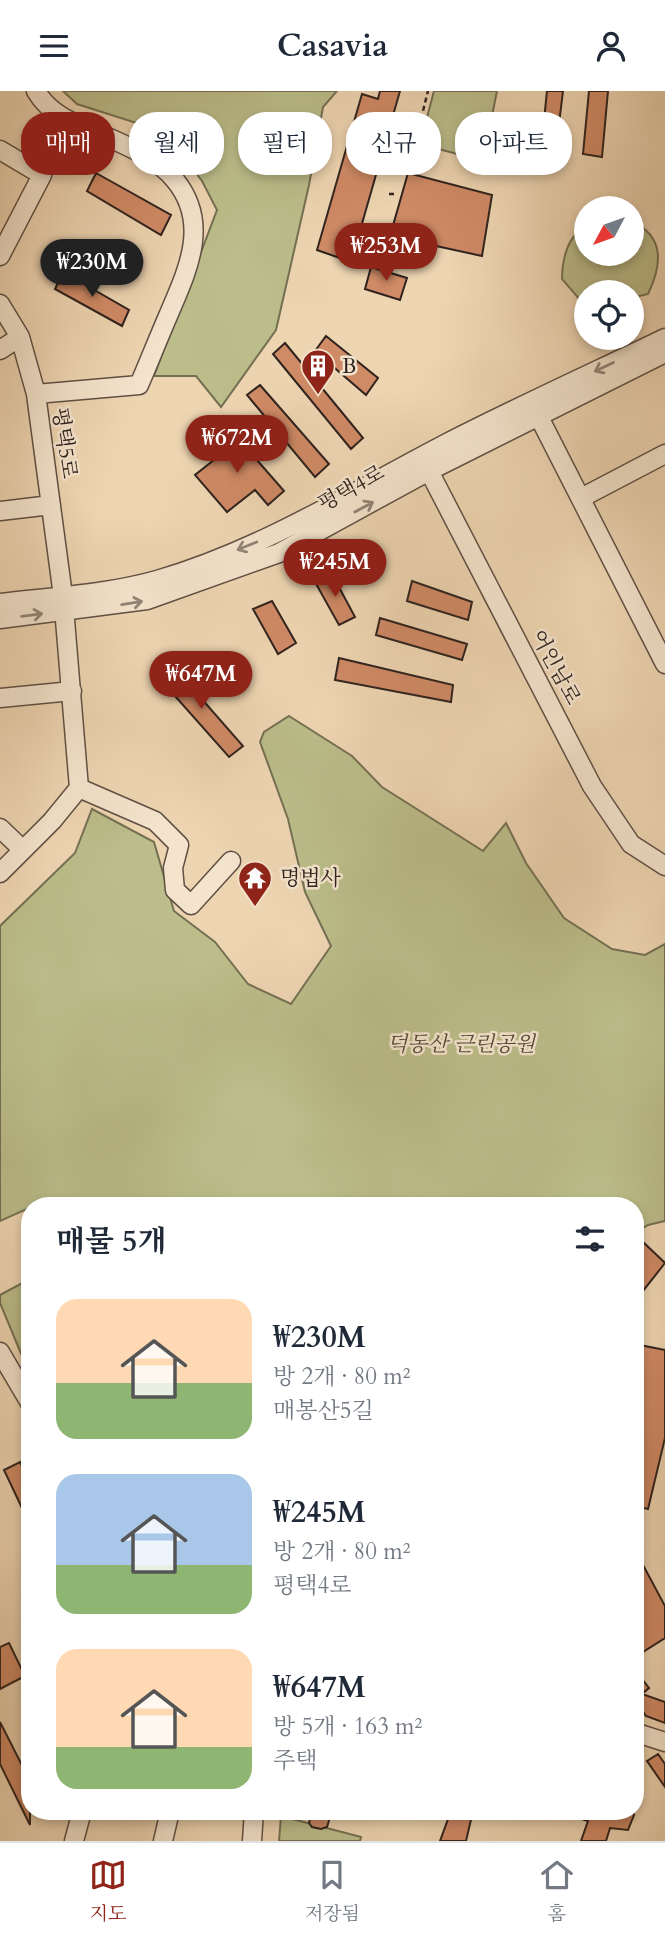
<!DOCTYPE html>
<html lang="ko">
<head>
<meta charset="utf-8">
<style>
  :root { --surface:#fff; --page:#f2f2f3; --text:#1f2937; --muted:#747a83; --line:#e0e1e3; --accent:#8f2418 }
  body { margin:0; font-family:Cardo,"Noto Serif KR",serif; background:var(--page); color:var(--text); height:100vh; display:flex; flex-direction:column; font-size:26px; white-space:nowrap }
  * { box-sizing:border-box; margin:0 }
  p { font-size:23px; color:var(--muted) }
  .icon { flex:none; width:38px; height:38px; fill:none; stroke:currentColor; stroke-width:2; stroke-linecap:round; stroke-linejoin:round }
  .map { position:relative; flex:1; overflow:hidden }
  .sheet { position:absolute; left:21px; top:1106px; width:623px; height:623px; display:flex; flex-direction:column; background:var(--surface); border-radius:28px; box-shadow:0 4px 10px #0003 }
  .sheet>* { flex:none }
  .banner { position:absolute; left:21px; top:21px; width:623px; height:63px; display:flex; gap:14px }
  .needle { width:46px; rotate:229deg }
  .buttons { position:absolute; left:574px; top:105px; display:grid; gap:14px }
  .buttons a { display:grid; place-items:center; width:70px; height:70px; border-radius:50%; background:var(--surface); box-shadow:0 4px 10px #0003; font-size:35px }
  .price { position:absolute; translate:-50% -60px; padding:0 16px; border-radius:24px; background:var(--accent); color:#fff; font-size:23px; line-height:46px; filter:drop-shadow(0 2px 4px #0008) }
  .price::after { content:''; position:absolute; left:50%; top:42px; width:21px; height:16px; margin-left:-10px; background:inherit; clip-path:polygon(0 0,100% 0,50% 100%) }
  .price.selected { background:#222; color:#fff }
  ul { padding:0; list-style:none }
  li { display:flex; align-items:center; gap:21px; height:175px; padding:0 35px }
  li span { display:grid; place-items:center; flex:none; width:196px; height:140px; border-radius:21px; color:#555 }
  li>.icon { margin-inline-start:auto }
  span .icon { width:84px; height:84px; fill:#fffc; stroke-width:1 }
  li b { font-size:30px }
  h2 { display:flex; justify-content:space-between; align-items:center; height:84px; padding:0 35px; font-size:30px }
  .tag { padding:0 24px; border-radius:28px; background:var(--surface); box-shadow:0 4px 10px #0003; font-size:24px; line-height:63px }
  .tag.selected { background:var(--accent); color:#fff }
  header { display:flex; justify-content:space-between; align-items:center; height:91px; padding:0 35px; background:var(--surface); font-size:32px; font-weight:600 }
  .dock { display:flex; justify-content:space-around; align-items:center; height:98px; border-top:2px solid var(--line); background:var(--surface); font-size:19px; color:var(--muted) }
  .dock a { display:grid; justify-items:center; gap:4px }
  .dock .selected { color:var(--accent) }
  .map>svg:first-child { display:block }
  .green { fill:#bbbd8a; stroke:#757054; stroke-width:2 }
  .building { fill:#cf8a66; stroke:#2f231f; stroke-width:2 }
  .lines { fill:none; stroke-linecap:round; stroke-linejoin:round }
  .minor-casing { stroke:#5f5044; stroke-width:21 }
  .path { stroke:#2f231f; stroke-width:2.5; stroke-dasharray:5 3.5; stroke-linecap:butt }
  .minor { stroke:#f4e4cd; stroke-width:18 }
  .oneway { stroke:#928476 }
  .labels { text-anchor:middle; stroke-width:5; stroke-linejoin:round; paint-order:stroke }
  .poi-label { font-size:21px; fill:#2f231f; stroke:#f4e4cd; text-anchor:start }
  .street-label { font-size:21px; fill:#2f231f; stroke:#f4e4cd }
  .park-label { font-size:21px; font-style:italic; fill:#524a3a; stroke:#f4e4cd }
</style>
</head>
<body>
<header><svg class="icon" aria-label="menu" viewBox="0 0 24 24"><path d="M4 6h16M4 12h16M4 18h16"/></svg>Casavia<svg class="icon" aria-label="person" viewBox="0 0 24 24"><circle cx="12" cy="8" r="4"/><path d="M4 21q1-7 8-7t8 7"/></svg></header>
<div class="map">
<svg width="665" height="1750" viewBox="0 0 665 1750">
  <rect width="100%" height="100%" fill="#eed5b2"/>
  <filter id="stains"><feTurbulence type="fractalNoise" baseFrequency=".00286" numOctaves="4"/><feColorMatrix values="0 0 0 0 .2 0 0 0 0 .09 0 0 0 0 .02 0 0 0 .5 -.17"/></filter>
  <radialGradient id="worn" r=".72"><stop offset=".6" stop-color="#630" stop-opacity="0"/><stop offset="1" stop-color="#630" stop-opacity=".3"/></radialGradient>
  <!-- green -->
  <path class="green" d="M63,0H337L323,16L309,94L276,239L221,316L196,285H154L217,119L202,90L165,41L77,13Z
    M434,0H497L483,70L420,53Z
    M632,131C665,145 662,174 648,203L632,207V201H586V211L580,209L562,188C562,171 567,143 586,137V163H632Z
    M289,625L352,665L382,696L483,760L506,732L526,772L564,827L612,858L645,864L665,853V1130L648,1134L635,1142V1115H52L49,1108L0,1130V835L75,762L92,718L154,751L174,820L215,851L248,893L291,913L331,855L305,801L288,728L260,651L264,641Z
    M30,1188V1284L0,1212V1204Z
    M281,1725L361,1746L360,1750H279Z"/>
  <!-- building -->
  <path class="building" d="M380,0H400L351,171L317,159L362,3L378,8Z
    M547,0H563L558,41L543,39Z
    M589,0H608L602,66L583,63Z
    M96,82L171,124L161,144L87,100Z
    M408,82L492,104L482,165L390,145Z
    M371,176L407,187L400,209L365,198Z
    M63,181L129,219L122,235L55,198Z
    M326,245L378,287L366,304L315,260Z
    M285,252L363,347L351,358L273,263Z
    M260,294L329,373L315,386L247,304Z
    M229,337L284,400L268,414L255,399L227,421L195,384L224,361L214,350Z
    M332,483L355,526L339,534L315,491Z
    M412,490L472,511L468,529L407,510Z
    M272,510L296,552L278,563L253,518Z
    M380,527L467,553L462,569L376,544Z
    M339,567L453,594L451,611L335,589Z
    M172,574L243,655L229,666L159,587Z
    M642,1150L665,1172L635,1210V1159Z
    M635,1253L665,1259V1347L648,1418L635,1415Z
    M20,1371L30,1392V1434L4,1379Z
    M635,1459L665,1515V1547L635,1566Z
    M9,1552L25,1585L0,1598V1556Z
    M635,1579L649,1597L642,1603L665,1611V1632L646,1625L635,1610Z
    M0,1631L30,1690V1734L0,1673Z
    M658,1663L665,1673V1696L647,1670Z
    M312,1720H332L327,1736L321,1738L312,1736L309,1732Z
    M451,1720H473L466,1750H440Z
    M565,1720H633L634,1724L628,1739L610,1737L606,1750H581L588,1730L565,1723Z"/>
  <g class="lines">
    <!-- minor casing -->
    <g class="minor-casing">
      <path id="minor" d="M0,59L42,84L0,165
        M0,213L20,246L36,303L63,505L79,697L52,730L0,782
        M0,259L20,246
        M36,303L139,294C149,271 158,248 168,225C187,180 211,133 175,89C158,68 130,56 107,46C80,35 51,26 36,0
        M539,326L665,573
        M429,380L592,695L631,753L665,775
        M581,407L665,363
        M0,420L51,414
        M0,512C52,506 107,503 157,489C260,459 351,402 445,353C517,316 592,282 665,247
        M0,528L147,509L279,462L429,380L665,262
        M0,607L72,600
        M79,697L155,730L179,754L173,777L175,799L191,814L231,770
        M0,737L23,759
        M0,1261L30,1312
        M635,1639L637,1642L665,1651
        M74,1750L82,1720
        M163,1750L170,1720
        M252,1750L254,1720"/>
    </g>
    <!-- path -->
    <path class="path" d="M395,59L413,60L428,0
      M389,103H394
      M361,176L371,177"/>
    <!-- minor -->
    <use href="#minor" class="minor"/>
  </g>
  <!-- one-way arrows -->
  <defs><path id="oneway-shaft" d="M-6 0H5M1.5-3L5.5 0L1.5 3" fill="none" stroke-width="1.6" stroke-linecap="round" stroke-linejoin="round" transform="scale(1.75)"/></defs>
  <g class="oneway">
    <use href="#oneway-shaft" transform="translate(604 276) rotate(154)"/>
    <use href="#oneway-shaft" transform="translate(364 416) rotate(-28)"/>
    <use href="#oneway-shaft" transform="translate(247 455) rotate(158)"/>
    <use href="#oneway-shaft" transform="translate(132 512) rotate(-9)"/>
    <use href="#oneway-shaft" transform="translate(32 524) rotate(-7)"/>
  </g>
  <!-- icons -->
  <defs>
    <g id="building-pin" transform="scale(1.75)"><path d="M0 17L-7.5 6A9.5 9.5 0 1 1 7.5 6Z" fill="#8f2418" stroke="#f4e4cd"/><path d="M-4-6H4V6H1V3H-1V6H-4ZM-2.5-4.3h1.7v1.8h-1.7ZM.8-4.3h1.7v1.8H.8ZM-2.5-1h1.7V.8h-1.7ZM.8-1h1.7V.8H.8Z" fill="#fff"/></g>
    <g id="temple-pin" transform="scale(1.75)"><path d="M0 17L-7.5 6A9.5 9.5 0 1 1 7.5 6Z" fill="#8f2418" stroke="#f4e4cd"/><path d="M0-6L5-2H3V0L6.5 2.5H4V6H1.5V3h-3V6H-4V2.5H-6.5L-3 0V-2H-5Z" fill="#fff"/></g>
  </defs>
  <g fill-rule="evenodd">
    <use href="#building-pin" x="318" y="275"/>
    <use href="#temple-pin" x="255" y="787"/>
  </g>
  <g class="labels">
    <!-- poi labels -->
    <g class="poi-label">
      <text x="342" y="282">B</text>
      <text x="280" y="794">명법사</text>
    </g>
    <!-- street labels -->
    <g class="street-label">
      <text transform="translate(65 352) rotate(82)" y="7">평택5로</text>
      <text transform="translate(351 397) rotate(-29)" y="7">평택4로</text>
      <text transform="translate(556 576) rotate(62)" y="7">어인남로</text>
    </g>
    <!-- park labels -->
    <g class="park-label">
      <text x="461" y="960">덕동산 근린공원</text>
    </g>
  </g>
  <rect width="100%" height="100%" filter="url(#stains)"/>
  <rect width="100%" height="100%" fill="url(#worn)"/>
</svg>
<div class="buttons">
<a><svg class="needle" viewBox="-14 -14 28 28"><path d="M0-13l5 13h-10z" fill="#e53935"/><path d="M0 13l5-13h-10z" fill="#747a83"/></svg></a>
<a><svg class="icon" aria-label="locate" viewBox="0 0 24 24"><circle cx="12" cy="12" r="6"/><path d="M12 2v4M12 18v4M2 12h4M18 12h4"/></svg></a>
</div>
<b class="price" style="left:386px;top:192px">₩253M</b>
<b class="price selected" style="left:92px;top:208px">₩230M</b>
<b class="price" style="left:237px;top:384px">₩672M</b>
<b class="price" style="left:335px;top:508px">₩245M</b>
<b class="price" style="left:201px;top:620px">₩647M</b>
<div class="banner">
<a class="tag selected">매매</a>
<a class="tag">월세</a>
<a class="tag">필터</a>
<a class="tag">신규</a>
<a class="tag">아파트</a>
</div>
<section class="sheet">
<h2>매물 5개<svg class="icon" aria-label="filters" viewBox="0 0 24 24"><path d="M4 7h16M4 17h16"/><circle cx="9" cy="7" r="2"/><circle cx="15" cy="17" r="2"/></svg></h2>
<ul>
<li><span style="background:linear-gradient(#ffd9b3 60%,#8fb573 0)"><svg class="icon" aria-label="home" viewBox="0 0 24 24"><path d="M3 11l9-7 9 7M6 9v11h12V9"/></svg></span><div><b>₩230M</b><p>방 2개 · 80 m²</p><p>매봉산5길</p></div></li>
<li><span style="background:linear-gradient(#a9c7e8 65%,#8fb573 0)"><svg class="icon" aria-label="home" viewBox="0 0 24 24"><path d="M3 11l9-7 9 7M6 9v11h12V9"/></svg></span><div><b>₩245M</b><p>방 2개 · 80 m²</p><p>평택4로</p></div></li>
<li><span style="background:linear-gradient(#ffd9b3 70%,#8fb573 0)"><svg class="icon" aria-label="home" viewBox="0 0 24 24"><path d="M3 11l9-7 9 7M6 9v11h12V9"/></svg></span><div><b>₩647M</b><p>방 5개 · 163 m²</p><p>주택</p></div></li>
</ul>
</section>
</div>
<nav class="dock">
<a class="selected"><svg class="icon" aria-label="map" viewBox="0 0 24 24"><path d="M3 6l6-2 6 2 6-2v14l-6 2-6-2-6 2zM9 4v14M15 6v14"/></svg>지도</a>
<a><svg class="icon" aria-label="saved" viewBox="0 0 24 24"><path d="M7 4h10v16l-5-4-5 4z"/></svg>저장됨</a>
<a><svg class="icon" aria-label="home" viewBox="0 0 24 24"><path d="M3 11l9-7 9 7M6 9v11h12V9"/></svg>홈</a>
</nav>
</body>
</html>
